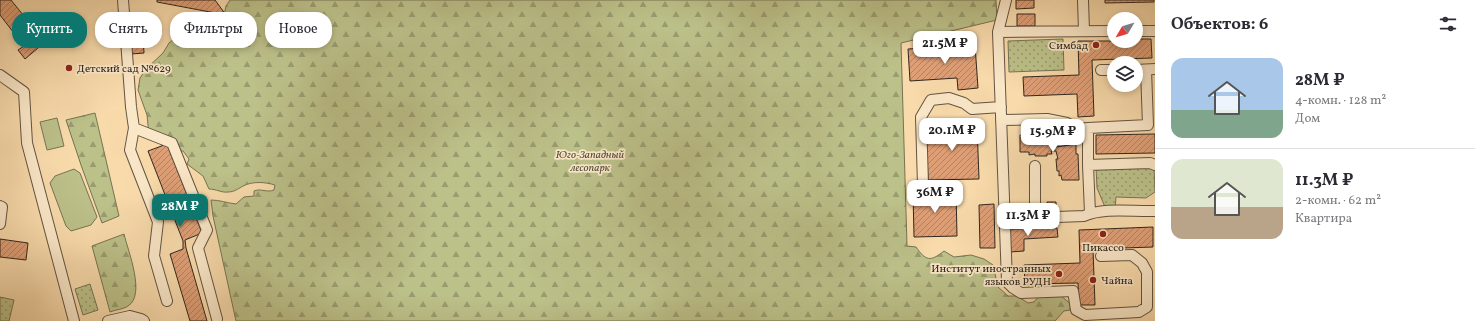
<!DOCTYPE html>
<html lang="ru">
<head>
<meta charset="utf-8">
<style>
  :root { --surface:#fff; --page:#f7f7f7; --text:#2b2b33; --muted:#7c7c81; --line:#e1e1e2; --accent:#0f766e }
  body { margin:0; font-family:Vollkorn,serif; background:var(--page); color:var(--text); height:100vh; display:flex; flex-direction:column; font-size:15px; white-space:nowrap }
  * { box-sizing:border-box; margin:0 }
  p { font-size:13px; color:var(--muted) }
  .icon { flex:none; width:22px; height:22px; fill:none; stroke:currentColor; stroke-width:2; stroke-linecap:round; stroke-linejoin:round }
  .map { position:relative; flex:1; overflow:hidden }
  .drawer { display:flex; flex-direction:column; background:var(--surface); width:320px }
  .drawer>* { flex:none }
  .guide { position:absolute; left:12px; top:12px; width:380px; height:36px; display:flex; gap:8px }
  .needle { width:26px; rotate:232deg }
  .fabs { position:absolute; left:1107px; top:12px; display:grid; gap:8px }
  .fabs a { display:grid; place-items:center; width:36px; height:36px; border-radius:50%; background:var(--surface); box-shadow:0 2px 6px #0003; font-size:20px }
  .price { position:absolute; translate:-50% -34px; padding:0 9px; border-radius:8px; background:#fff; color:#222; font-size:13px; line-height:26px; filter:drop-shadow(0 1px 2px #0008) }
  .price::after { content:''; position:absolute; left:50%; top:24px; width:12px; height:9px; margin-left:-6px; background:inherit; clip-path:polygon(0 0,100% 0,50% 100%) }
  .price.current { background:var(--accent); color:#fff }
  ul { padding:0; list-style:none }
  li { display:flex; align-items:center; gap:12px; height:100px; padding:0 16px }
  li+li { border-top:1px solid var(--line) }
  li span { display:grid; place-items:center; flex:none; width:112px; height:80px; border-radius:12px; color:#555 }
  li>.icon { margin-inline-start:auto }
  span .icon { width:48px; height:48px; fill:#fffc; stroke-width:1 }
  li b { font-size:17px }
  h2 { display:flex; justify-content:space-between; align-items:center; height:48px; padding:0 16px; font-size:17px }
  .pill { padding:0 14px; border-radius:16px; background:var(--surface); box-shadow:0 2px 6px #0003; font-size:14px; line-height:36px }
  .pill.current { background:var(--accent); color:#fff }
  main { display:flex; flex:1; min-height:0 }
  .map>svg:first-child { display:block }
  .green { fill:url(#green-dots); stroke:#767454 }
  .forest { fill:url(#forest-firs); stroke:#767454 }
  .pitch { fill:#bcc089; stroke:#767454 }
  .building { fill:url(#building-hatch); stroke:#30271e }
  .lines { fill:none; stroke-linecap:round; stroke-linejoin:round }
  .minor-casing { stroke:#625441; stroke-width:12 }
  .minor { stroke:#fae7c8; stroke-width:10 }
  .poi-dot { fill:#8f2418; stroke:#fae7c8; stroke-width:1.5 }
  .labels { text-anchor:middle; stroke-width:3.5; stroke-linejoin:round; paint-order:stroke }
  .poi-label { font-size:11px; fill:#30271e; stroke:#fae7c8; text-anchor:end }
  .park-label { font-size:11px; font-style:italic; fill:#534d39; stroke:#fae7c8 }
</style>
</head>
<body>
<main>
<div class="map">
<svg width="1155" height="321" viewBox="0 0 1155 321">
  <defs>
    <pattern id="green-dots" width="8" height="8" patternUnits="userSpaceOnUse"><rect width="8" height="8" fill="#bcc089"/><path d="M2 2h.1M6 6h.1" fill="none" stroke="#999c6f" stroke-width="1.8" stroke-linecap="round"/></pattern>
    <pattern id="forest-firs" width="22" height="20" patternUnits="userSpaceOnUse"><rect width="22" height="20" fill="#bcc089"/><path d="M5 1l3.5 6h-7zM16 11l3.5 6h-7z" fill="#999c6f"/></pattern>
    <pattern id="building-hatch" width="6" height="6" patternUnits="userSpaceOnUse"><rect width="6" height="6" fill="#de9f77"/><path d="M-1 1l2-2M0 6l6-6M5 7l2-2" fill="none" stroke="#b48261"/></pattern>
  </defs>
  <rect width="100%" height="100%" fill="#f8daab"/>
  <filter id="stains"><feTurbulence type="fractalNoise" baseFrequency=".005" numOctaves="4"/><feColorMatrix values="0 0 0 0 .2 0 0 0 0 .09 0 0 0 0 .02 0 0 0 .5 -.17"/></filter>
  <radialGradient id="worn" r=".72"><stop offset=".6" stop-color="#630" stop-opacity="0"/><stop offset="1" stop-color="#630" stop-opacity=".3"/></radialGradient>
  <!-- green -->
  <path class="green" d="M1063,39L1064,70L1009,72L1008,41Z
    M1096,167L1154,168L1155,192L1146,198L1116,197L1115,210L1105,207L1097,188Z
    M90,284L98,310L83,315L75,289Z
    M0,297L14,300L9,321H0Z"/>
  <!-- forest -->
  <path class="forest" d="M230,0H996L997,20L901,43L907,246L916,247C926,261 930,262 944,251L954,257L971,255L984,259L993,265L998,287L1008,296H1017L1028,303L1034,302L1039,296H1061L1071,304L1070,310L1064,311L1055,321H236L213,216L211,200C220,200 227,203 236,204L244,197L254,196V191C261,188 267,193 274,190L275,185C265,182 253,181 243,186C238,189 234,192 228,192C222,193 216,189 209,189L203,176L187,164L189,159L183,151C176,151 172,146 164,147L149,135L147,115L138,90L140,78L146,69L163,53L169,43L174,39L179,37L197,36L198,31L203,28L209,29H221L226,6Z
    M95,113L119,216L102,223L81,165L66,120Z
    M124,234C128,251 146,295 128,306C124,309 115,310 110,312L92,246Z"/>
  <!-- pitch -->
  <path class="pitch" d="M57,118L64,146L47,150L40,122Z
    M74,169L80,173L97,217L91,225L71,231L66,226L50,183L55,176Z"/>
  <!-- building -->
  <path class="building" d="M0,0H11L45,42L25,59L18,50L24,46L0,15Z
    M157,0H215L226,15L157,2Z
    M1016,0H1034V8L1016,9Z
    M1105,0H1154V2L1105,3Z
    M1017,14H1035V26H1017Z
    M143,36L144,53L131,54L130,37Z
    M1136,39H1151L1152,58L1092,60L1094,116L1078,117L1077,94L1024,96L1023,77L1079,75L1078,41H1136Z
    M975,45L978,88L958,90L957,78L910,81L908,49Z
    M977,125L979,179L928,180L926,126Z
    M1056,134V147L1076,144V154H1078L1079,180H1062L1061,175L1059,176V171H1057L1056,159H1058L1056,151H1051L1052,154H1047V156H1035V154L1029,155V152H1020V135Z
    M1155,134V153L1096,154V135Z
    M167,144L202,233L185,240L186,248L207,321H190L170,254L183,249V241L148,151Z
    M956,191L957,236L914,237L913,192Z
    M1047,202H1056V212H1048Z
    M994,204L995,248H980L979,205Z
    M1153,227V247L1093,249L1095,305H1079L1078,283L1025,284L1024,265L1080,263L1079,230Z
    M1057,228L1058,237L1024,239V251L1010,252L1009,229Z
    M0,239L28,243L26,260L0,257Z"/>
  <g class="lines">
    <!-- minor casing -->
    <g class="minor-casing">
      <path id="minor" d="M123,0L131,107L134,128L172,143L207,230L198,248L217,319
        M1006,0L998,32L1007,282L1013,288L1021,293L1073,291L1076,310L1085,315L1139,312L1147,307V272L1142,263L1132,255L1101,256
        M1083,0L1084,31
        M1136,31H1155
        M998,32L1114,31
        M1101,70H1114
        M1136,70L1155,69
        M1146,70L1148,125L1088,128V165L1150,163L1155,165
        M0,75L24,92L27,143L74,321
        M1001,120L1047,119L1067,123L1078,129L1088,128
        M134,128L130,150L158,222L154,256L167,301
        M1088,165L1090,213
        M1035,166V218
        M923,185L921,117L931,100L949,98L964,103L972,109L1001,107
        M0,206L2,207L0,224
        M1005,219L1084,216C1104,207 1134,212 1155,211
        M130,316L141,319L144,321
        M108,321L130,316L131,321"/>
    </g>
    <!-- minor -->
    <use href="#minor" class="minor"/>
  </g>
  <!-- markers -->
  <g class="poi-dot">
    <circle cx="1096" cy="45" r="4"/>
    <circle cx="69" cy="68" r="4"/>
    <circle cx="1103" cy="234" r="4"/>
    <circle cx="1059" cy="274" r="4"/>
    <circle cx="1093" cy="280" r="4"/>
  </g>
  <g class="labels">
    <!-- poi labels -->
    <g class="poi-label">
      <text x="1088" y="49">Симбад</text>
      <text x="77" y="72" text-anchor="start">Детский сад №629</text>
      <text x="1103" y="251" text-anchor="middle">Пикассо</text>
      <text x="1051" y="272">Институт иностранных<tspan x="1051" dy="13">языков РУДН</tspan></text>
      <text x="1101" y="284" text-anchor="start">Чайна</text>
    </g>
    <!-- park labels -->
    <g class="park-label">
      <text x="590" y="158">Юго-Западный<tspan x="590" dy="13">лесопарк</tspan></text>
    </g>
  </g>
  <rect width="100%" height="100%" filter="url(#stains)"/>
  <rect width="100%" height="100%" fill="url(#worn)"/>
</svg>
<div class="fabs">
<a><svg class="needle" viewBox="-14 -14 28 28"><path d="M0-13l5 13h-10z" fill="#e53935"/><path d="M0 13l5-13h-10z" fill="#7c7c81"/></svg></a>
<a><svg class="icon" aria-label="layers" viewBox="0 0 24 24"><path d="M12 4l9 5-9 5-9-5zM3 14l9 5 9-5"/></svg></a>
</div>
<b class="price" style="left:945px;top:65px">21.5M ₽</b>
<b class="price" style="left:952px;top:152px">20.1M ₽</b>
<b class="price" style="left:1053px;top:153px">15.9M ₽</b>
<b class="price" style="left:935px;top:214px">36M ₽</b>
<b class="price current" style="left:180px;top:228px">28M ₽</b>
<b class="price" style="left:1028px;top:237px">11.3M ₽</b>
<div class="guide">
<a class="pill current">Купить</a>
<a class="pill">Снять</a>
<a class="pill">Фильтры</a>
<a class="pill">Новое</a>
</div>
</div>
<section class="drawer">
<h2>Объектов: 6<svg class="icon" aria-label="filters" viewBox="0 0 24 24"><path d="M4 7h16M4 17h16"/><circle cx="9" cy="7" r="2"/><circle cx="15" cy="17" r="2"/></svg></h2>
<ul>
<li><span style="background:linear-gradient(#a9c7e8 65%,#7fa58c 0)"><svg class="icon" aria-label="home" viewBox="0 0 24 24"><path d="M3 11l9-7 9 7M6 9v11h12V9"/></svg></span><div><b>28M ₽</b><p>4-комн. · 128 m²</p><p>Дом</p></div></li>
<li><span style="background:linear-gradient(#dfe7d0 60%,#b9a48a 0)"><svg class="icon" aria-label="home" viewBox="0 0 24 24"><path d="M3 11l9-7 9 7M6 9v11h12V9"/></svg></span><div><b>11.3M ₽</b><p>2-комн. · 62 m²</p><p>Квартира</p></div></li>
</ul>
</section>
</main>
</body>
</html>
